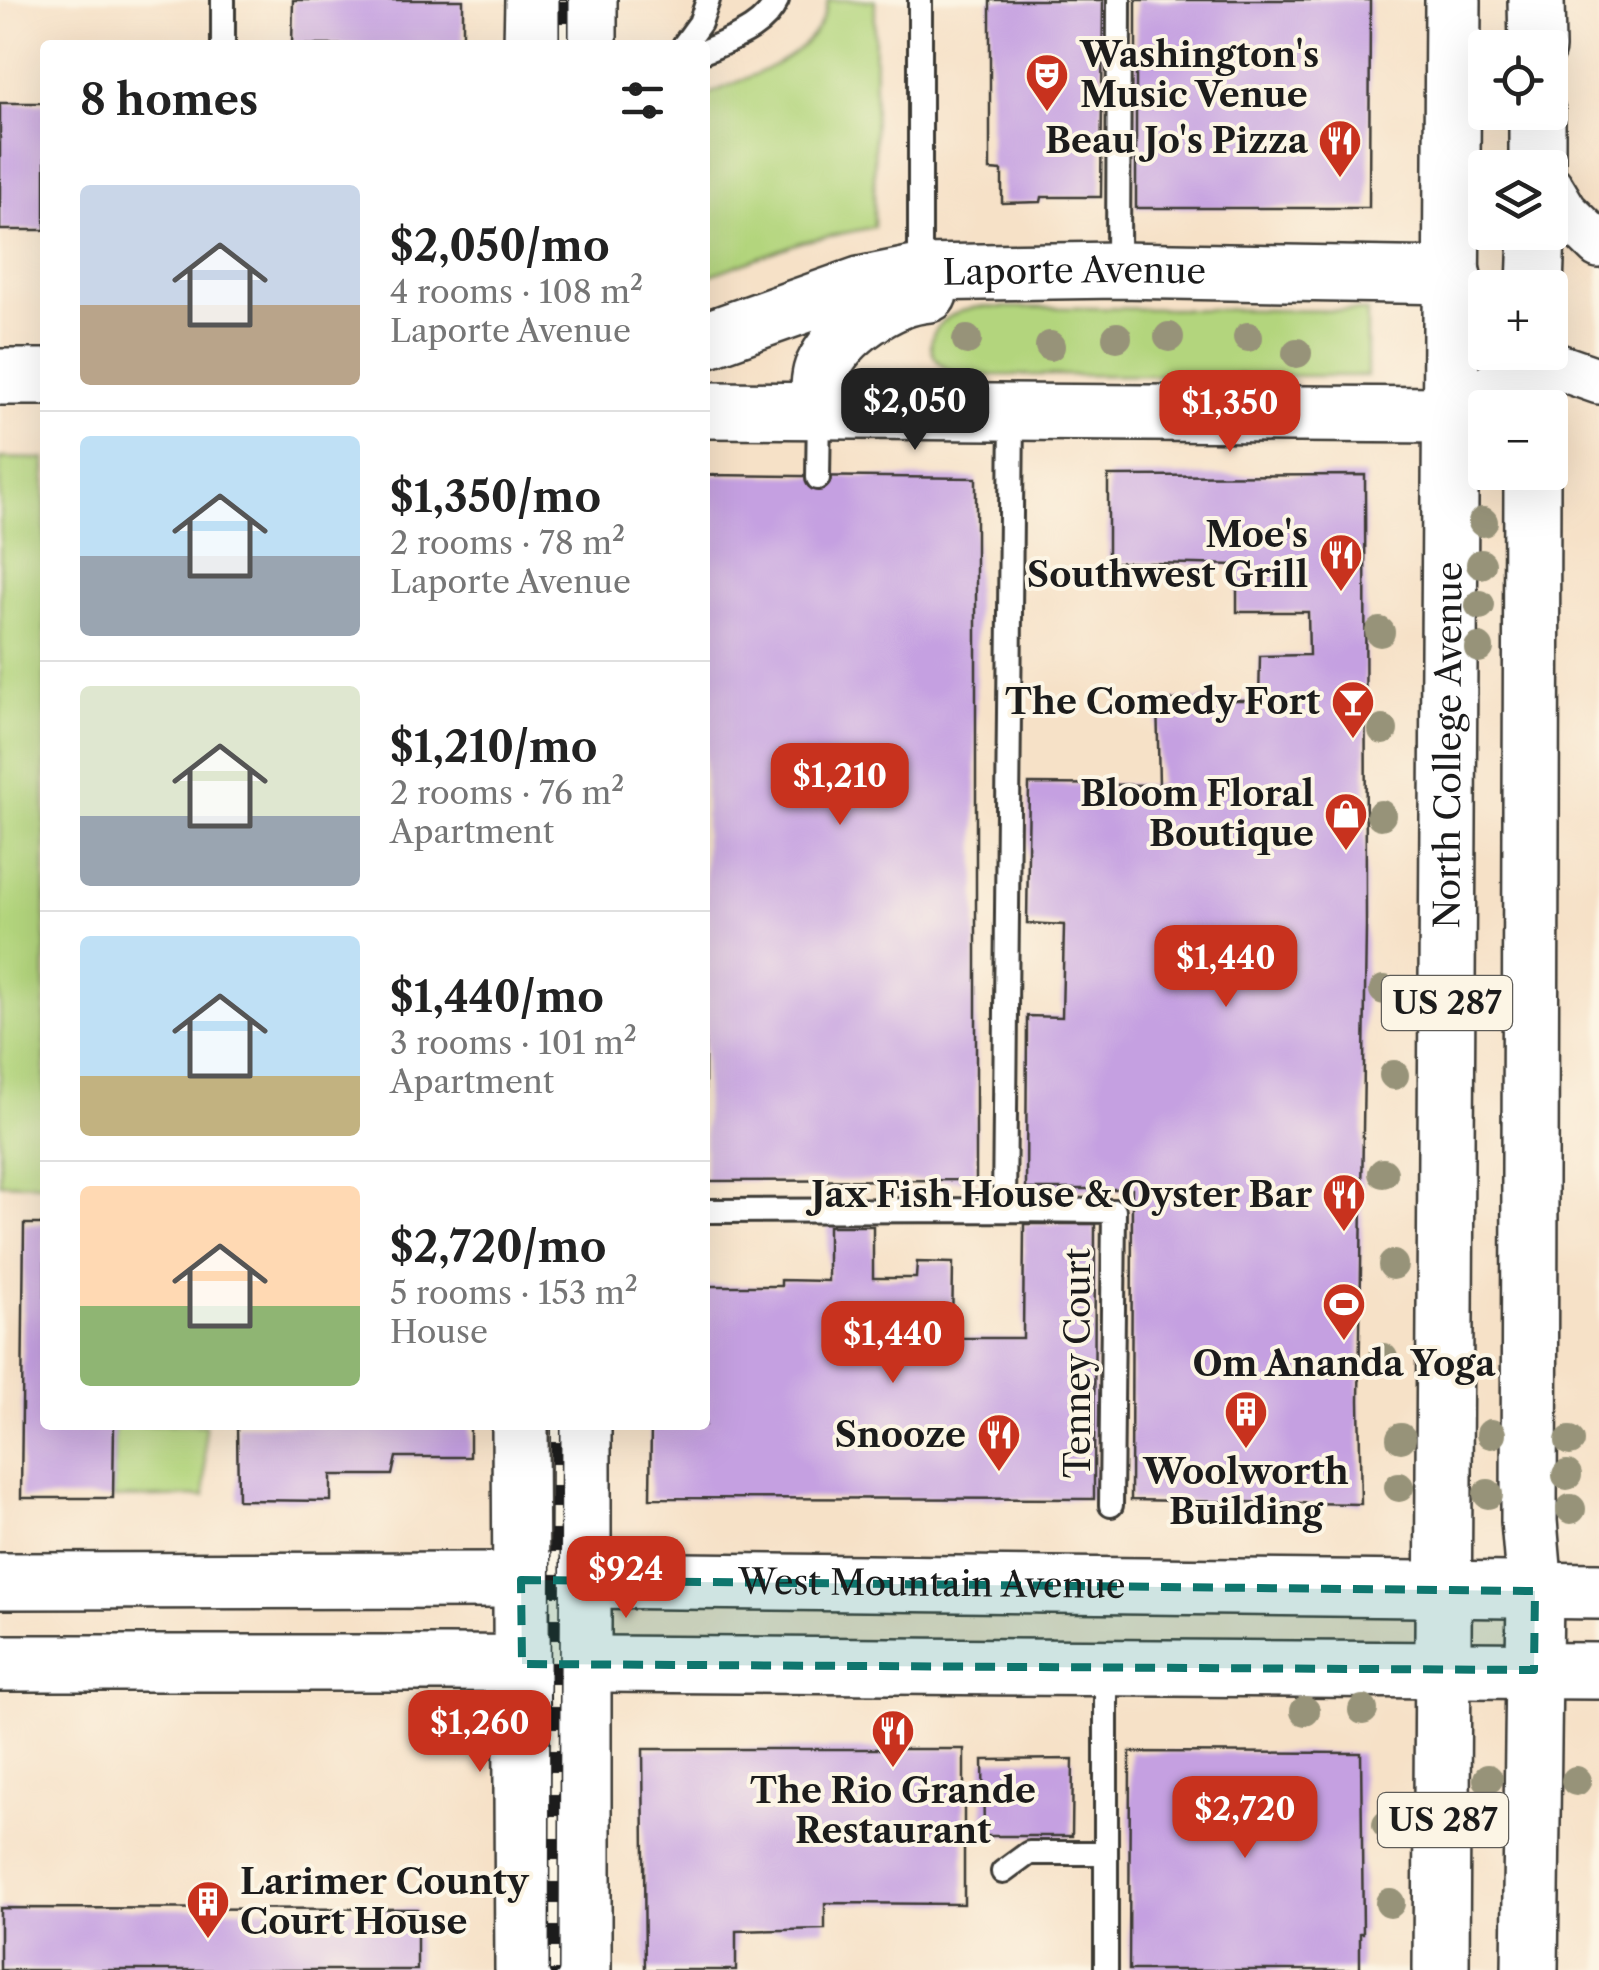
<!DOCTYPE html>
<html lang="en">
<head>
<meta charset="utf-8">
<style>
  :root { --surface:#fff; --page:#f2f2f2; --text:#222; --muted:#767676; --line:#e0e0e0; --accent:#c8321e }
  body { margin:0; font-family:"Libre Caslon Text",serif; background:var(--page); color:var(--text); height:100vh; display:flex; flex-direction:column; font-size:38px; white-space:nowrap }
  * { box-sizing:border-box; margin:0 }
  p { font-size:32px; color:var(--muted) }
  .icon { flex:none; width:55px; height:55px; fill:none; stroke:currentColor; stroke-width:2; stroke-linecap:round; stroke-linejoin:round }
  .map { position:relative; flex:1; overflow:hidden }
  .drawer { position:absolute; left:40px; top:40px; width:670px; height:1390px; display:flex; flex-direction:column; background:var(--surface); border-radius:10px; box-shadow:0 10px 40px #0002 }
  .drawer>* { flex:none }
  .controls { position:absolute; left:1468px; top:30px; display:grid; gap:20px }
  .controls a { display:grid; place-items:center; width:100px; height:100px; border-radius:10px; background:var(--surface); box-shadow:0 10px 40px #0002; font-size:50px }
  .price { position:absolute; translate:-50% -85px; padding:0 22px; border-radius:20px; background:var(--accent); color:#fff; font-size:32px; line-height:65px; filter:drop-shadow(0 2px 5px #0008) }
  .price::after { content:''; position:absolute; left:50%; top:60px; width:30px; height:22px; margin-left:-15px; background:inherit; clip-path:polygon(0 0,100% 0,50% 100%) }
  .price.current { background:#222; color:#fff }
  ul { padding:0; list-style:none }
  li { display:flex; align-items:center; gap:30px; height:250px; padding:0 40px }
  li+li { border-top:2px solid var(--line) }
  li span { display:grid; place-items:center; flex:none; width:280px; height:200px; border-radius:10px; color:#555 }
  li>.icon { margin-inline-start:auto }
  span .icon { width:120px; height:120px; fill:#fffc; stroke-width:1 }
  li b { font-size:42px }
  h2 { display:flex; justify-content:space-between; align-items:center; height:120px; padding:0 40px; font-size:42px }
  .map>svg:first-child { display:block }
  .green { fill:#b3d57d; stroke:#68784c; stroke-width:2.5 }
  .building { fill:#c5a0e1 }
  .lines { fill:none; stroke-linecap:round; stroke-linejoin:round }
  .service-casing { stroke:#3d3a36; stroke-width:28 }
  .minor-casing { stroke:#3d3a36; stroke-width:50 }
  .tertiary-casing { stroke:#3d3a36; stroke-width:60 }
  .trunk-casing { stroke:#3d3a36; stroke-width:60 }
  .service { stroke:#fff; stroke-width:22 }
  .minor { stroke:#fff; stroke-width:45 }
  .tertiary { stroke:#fff; stroke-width:55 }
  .trunk { stroke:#fff; stroke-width:55 }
  .rail-casing { stroke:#1c1c1c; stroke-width:11 }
  .rail { stroke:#fcf5e5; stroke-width:8; stroke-dasharray:22; stroke-linecap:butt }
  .tree { fill:#979379 }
  .marked { fill:#0f766e; fill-opacity:0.2; stroke:#0f766e; stroke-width:8; stroke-dasharray:20 12; stroke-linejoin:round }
  .labels { text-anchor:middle; stroke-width:8; stroke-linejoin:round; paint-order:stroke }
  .shield { fill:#fcf5e5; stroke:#5f5d58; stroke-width:2.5 }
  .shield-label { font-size:32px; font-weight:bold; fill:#1c1c1c }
  .poi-label { font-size:35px; font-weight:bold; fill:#1c1c1c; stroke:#fcf5e5; text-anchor:end }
  .street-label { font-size:35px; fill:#1c1c1c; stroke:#fcf5e5 }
</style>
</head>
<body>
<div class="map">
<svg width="1599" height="1970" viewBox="0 0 1599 1970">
  <rect width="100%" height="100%" fill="#fcf5e5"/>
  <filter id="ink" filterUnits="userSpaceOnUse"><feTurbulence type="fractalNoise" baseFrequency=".01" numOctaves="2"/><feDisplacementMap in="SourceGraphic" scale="20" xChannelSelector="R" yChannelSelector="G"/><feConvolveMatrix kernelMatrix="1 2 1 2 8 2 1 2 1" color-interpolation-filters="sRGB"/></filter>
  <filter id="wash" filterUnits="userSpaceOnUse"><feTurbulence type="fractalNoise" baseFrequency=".0048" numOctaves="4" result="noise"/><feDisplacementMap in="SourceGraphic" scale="40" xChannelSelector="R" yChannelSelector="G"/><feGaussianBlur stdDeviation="2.25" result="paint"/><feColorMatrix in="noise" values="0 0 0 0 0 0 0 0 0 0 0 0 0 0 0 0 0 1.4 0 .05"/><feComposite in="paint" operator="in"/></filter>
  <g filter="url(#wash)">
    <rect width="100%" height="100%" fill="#f6e1c7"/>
    <!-- green -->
    <path class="green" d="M828,0H875L874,227L801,242L705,277V96C752,74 819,58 828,0Z
      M978,307L1367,311V376L958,375C908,353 935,312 978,307Z
      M0,458L45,459V1184L0,1183Z
      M114,1425H205V1496L113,1498Z"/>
    <g id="blocks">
      <!-- building -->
      <path class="building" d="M293,0H463V45H292Z
        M990,0H1103L1101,197H1042L1041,202L1002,203V171L990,170Z
        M1136,0H1370L1369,208H1136Z
        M0,103H45V230H0Z
        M705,475L976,478V1180L705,1181Z
        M1365,475L1366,927L1359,1401L1361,1504L1131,1500L1132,1189H1026L1027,1016L1062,1017L1064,925L1027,923L1029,784L1159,785L1157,700H1259L1260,656L1309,655L1308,612H1237V565L1108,562V476Z
        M24,1224H45V1425H114L113,1498H21Z
        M1024,1224H1095L1094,1499L650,1498L651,1425H705V1286H781V1280L828,1281V1226H873V1278H916L917,1262L953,1263L952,1338H1023Z
        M237,1425H470V1457H396L392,1475H331V1501L238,1500Z
        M643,1749H964V1904L825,1903V1929L736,1931V1970H645Z
        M1130,1752L1361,1753L1363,1933H1360V1970H1129Z
        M1073,1759L1072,1836H984L983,1760Z
        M0,1908L417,1909V1970H0Z"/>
    </g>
  </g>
  <g filter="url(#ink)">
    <use href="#blocks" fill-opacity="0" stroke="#3d3a36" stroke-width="2.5"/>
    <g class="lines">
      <!-- service casing -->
      <g class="service-casing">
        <path id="service" d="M223,0V45
          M684,45L700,23L708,0
          M705,51C732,39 764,29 777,0
          M1118,270L1119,0
          M920,273V0
          M818,478L819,409
          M1004,1210L1114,1211L1111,1505
          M705,1211L1004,1210L1012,413
          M1106,1667V1970
          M1003,1872L1029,1853H1106"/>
      </g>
      <!-- minor casing -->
      <g class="minor-casing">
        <path id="minor" d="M1550,187L1565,212L1599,245
          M1527,352L1533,358L1599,381
          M1450,415L1533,358"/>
      </g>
      <!-- tertiary casing -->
      <g class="tertiary-casing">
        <g id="tertiary">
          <path d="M532,45L533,0"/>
          <path d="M589,45V0"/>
          <path id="s1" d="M705,340L860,285L920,273L1118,270L1453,276"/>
          <path d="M0,377H45"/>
          <path d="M819,409C819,397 818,380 822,369C838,332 889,297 929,294"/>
          <path d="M705,410L1450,415"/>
          <path d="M520,1425L523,1970"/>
          <path id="s2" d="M0,1581L583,1580L1599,1591"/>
          <path d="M0,1663H445L1599,1671"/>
          <path d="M583,1970V1425"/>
        </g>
      </g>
      <!-- trunk casing -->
      <g class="trunk-casing">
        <g id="trunk">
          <path d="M1536,0L1537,48"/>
          <path d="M1537,112V168"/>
          <path d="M1535,288L1537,232"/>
          <path d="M1533,408V352"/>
          <path id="s3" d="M1441,1970L1453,0"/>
          <path d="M1530,1970L1535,1591L1529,1521L1532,472"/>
        </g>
      </g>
      <!-- service -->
      <use href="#service" class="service"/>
      <!-- minor -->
      <use href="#minor" class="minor"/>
      <!-- tertiary -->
      <use href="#tertiary" class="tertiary"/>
      <!-- trunk -->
      <use href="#trunk" class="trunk"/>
      <!-- rail casing -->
      <g class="rail-casing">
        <path id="rail" d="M564,45V0
          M554,1970L556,1425"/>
      </g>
      <!-- rail -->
      <use href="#rail" class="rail"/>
    </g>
    <!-- trees -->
    <g class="tree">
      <circle cx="1117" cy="337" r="15"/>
      <circle cx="1169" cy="337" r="15"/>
      <circle cx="1248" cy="337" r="15"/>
      <circle cx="967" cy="340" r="15"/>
      <circle cx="1050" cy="346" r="15"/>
      <circle cx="1297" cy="353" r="15"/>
      <circle cx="1483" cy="522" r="15"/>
      <circle cx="1481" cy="564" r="15"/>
      <circle cx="1480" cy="605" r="15"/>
      <circle cx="1380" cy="632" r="15"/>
      <circle cx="1479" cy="648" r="15"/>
      <circle cx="1383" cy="730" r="15"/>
      <circle cx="1381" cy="815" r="15"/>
      <circle cx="1384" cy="990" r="15"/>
      <circle cx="1394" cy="1075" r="15"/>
      <circle cx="1383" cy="1173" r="15"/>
      <circle cx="1393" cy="1265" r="15"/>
      <circle cx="1383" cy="1358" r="15"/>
      <circle cx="1491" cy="1434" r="15"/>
      <circle cx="1401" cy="1438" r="15"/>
      <circle cx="1570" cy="1441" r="15"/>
      <circle cx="1567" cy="1475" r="15"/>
      <circle cx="1399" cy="1487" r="15"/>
      <circle cx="1488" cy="1494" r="15"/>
      <circle cx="1571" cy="1509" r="15"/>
      <circle cx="1363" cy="1710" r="15"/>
      <circle cx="1305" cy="1711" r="15"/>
      <circle cx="1488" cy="1779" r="15"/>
      <circle cx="1576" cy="1781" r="15"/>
      <circle cx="1490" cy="1814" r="15"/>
      <circle cx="1387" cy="1825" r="15"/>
      <circle cx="1390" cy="1903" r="15"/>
    </g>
  </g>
  <!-- marked area -->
  <path class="marked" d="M521,1580L1535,1591L1534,1670L522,1664Z"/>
  <!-- icons -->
  <defs>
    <g id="theatre-pin" transform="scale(2.25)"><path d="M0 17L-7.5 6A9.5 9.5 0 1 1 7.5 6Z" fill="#c8321e" stroke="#fcf5e5"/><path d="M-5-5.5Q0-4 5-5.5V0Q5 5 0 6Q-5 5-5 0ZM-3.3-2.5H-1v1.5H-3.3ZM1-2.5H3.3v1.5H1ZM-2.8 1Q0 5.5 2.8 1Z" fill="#fff"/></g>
    <g id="restaurant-pin" transform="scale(2.25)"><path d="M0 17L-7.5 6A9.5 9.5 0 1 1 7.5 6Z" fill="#c8321e" stroke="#fcf5e5"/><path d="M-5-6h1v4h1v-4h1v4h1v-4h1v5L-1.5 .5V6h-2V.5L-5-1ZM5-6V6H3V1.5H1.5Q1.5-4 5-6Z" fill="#fff"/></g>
    <g id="bar-pin" transform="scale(2.25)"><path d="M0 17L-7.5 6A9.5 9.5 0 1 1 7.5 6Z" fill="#c8321e" stroke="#fcf5e5"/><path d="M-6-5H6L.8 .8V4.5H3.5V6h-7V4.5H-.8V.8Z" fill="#fff"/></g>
    <g id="shop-pin" transform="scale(2.25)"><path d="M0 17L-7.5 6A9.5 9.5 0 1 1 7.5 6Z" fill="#c8321e" stroke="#fcf5e5"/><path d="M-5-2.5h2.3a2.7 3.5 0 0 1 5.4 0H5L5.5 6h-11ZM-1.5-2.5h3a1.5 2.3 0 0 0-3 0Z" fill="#fff"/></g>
    <g id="stadium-pin" transform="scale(2.25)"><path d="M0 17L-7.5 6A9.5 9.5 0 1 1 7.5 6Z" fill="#c8321e" stroke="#fcf5e5"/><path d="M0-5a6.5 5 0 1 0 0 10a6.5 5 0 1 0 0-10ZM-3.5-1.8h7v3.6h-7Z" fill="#fff"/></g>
    <g id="building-pin" transform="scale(2.25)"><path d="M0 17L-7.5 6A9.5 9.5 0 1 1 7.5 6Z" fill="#c8321e" stroke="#fcf5e5"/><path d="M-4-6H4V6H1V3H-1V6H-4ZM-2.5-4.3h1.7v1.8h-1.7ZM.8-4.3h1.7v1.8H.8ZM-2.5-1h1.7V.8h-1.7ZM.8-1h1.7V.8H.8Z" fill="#fff"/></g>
  </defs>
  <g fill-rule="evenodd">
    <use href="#theatre-pin" x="1047" y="75"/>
    <use href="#restaurant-pin" x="1340" y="141"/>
    <use href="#restaurant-pin" x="1341" y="555"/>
    <use href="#bar-pin" x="1353" y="702"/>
    <use href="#shop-pin" x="1346" y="814"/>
    <use href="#restaurant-pin" x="1344" y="1195"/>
    <use href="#stadium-pin" x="1344" y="1304"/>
    <use href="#building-pin" x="1246" y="1412"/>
    <use href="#restaurant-pin" x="999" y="1435"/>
    <use href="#restaurant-pin" x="893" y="1731"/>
    <use href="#building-pin" x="208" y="1902"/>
  </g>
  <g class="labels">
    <!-- shield labels -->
    <g class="shield">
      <rect x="1382" y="976" width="130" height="54" rx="8"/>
      <rect x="1378" y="1793" width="130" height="54" rx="8"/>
    </g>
    <g class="shield-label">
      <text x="1447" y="1014">US 287</text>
      <text x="1443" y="1831">US 287</text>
    </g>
    <!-- poi labels -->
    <g class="poi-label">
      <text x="1080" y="67" text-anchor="start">Washington's<tspan x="1080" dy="40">Music Venue</tspan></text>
      <text x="1308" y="153">Beau Jo's Pizza</text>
      <text x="1308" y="547">Moe's<tspan x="1308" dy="40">Southwest Grill</tspan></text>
      <text x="1320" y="714">The Comedy Fort</text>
      <text x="1314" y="806">Bloom Floral<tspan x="1314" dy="40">Boutique</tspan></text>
      <text x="1312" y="1207">Jax Fish House &amp; Oyster Bar</text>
      <text x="1344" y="1376" text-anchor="middle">Om Ananda Yoga</text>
      <text x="966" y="1447">Snooze</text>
      <text x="1246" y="1484" text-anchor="middle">Woolworth<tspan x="1246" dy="40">Building</tspan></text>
      <text x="893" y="1803" text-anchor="middle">The Rio Grande<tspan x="893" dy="40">Restaurant</tspan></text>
      <text x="240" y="1894" text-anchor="start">Larimer County<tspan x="240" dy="40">Court House</tspan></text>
    </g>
    <!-- street labels -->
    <g class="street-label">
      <text dy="12" stroke="none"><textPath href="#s1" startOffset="380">Laporte Avenue</textPath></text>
      <text dy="12" stroke="none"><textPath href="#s3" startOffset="1225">North College Avenue</textPath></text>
      <text transform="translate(1078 1363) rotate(-90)" y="12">Tenney Court</text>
      <text dy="12" stroke="none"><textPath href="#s2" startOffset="932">West Mountain Avenue</textPath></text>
    </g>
  </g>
</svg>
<div class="controls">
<a><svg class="icon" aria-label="locate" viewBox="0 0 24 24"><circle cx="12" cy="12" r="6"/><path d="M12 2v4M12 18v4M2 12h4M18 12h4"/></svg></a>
<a><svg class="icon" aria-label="layers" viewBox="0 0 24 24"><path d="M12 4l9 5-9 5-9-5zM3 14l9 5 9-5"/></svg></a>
<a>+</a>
<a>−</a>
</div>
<b class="price current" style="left:915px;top:453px">$2,050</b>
<b class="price" style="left:1230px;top:455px">$1,350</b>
<b class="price" style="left:840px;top:828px">$1,210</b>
<b class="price" style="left:1226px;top:1010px">$1,440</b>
<b class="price" style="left:893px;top:1386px">$1,440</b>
<b class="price" style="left:626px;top:1621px">$924</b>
<b class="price" style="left:480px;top:1775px">$1,260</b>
<b class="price" style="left:1245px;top:1861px">$2,720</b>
<section class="drawer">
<h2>8 homes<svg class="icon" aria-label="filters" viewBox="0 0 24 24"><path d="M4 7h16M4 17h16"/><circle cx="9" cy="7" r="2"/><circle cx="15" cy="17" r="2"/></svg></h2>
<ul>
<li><span style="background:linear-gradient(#c9d6e8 60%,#b9a48a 0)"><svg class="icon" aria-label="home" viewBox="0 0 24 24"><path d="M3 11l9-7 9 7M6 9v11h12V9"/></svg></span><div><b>$2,050/mo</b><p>4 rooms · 108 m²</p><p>Laporte Avenue</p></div></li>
<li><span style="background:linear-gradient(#bfe0f5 60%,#9aa5b1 0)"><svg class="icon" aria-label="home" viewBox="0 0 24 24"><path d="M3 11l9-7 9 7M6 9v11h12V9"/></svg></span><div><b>$1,350/mo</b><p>2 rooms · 78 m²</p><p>Laporte Avenue</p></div></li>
<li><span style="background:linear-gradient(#dfe7d0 65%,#9aa5b1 0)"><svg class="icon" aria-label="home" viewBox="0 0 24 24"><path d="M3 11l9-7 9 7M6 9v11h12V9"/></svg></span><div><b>$1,210/mo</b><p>2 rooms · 76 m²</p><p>Apartment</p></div></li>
<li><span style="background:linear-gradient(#bfe0f5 70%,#c2b280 0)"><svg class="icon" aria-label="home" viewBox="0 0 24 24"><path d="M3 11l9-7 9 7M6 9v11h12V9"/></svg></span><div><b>$1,440/mo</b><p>3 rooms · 101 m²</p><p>Apartment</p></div></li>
<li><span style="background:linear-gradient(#ffd9b3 60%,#8fb573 0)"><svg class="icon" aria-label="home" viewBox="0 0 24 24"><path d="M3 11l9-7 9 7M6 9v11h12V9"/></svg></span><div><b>$2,720/mo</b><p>5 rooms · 153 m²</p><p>House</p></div></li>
</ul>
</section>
</div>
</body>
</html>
